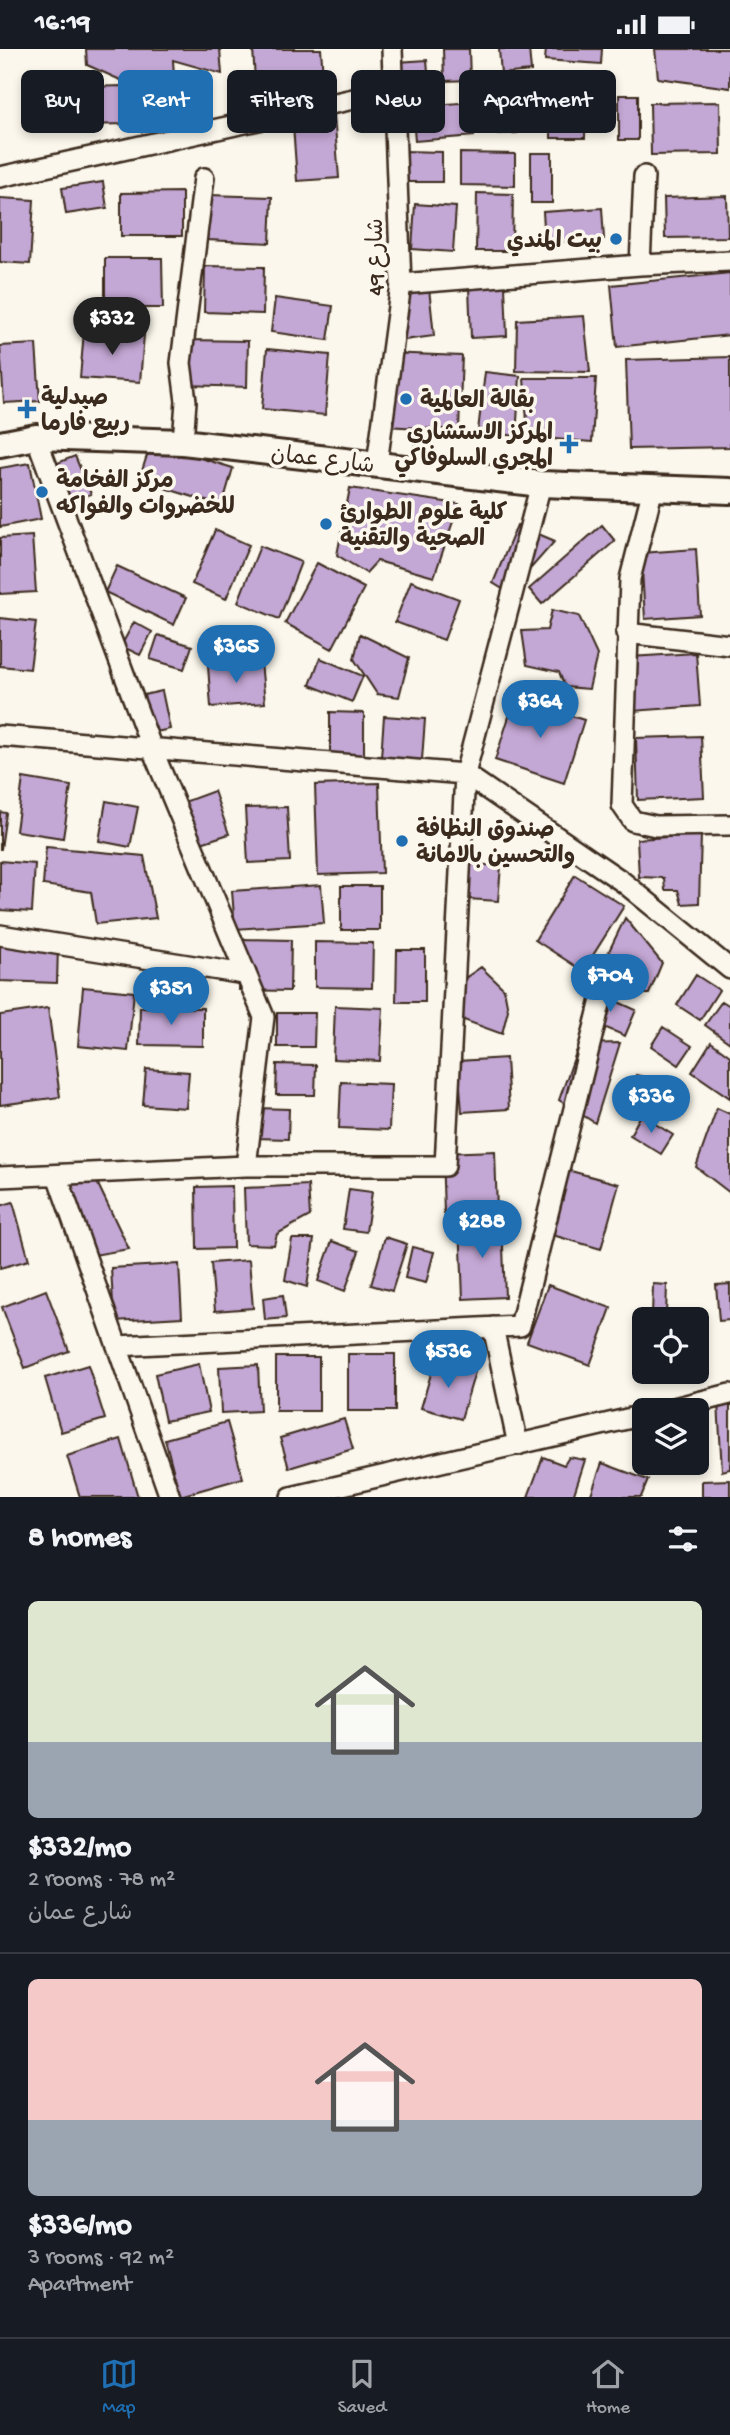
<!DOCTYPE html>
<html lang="en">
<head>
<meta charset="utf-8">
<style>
  :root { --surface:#171b24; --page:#20242c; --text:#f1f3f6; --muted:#9ea1a6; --line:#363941; --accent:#1f6fb2 }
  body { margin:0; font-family:"Gochi Hand","Playpen Sans Arabic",sans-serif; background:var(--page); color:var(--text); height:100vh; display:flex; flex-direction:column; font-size:26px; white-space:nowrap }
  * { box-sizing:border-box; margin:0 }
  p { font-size:23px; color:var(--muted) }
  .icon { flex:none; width:38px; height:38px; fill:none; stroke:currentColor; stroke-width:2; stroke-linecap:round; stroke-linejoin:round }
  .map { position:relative; height:1448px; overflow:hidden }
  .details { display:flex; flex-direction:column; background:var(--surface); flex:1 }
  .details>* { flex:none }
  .hud { position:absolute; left:21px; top:21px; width:690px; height:63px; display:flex; gap:14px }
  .tools { position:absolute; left:632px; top:1258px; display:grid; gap:14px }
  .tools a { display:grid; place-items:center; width:77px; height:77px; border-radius:10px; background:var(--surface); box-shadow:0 4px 10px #0003; font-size:35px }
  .price { position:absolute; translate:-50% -60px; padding:0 16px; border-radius:24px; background:var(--accent); color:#fff; font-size:23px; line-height:46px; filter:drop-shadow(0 2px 4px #0008) }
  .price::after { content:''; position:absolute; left:50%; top:42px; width:21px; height:16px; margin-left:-10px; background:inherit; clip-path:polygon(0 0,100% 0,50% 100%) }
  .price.current { background:#222; color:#fff }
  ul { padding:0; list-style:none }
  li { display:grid; align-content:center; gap:14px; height:371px; padding:0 28px }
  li+li { border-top:2px solid var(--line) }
  li span { display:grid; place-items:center; height:217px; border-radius:10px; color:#555 }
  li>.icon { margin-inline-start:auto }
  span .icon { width:126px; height:126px; fill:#fffc; stroke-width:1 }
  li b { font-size:30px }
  h2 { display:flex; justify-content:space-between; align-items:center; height:84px; padding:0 28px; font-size:30px }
  .tag { padding:0 24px; border-radius:10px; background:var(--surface); box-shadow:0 4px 10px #0003; font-size:24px; line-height:63px }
  .tag.current { background:var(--accent); color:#fff }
  .status { display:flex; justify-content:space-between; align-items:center; height:49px; padding:0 35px; background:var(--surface); direction:ltr }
  .status svg { height:19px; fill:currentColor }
  .tabs { display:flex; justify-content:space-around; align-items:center; height:98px; border-top:2px solid var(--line); background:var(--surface); font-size:19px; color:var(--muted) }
  .tabs a { display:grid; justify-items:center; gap:4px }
  .tabs .current { color:var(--accent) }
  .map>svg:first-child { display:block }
  .building { fill:#c3a7d4; stroke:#3b2a1e; stroke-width:2 }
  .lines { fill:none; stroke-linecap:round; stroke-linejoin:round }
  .minor-casing { stroke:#3b2a1e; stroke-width:24 }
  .tertiary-casing { stroke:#3b2a1e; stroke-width:30 }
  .minor { stroke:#fbf7ec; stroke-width:19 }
  .tertiary { stroke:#fbf7ec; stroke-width:24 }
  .poi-dot { fill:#1f6fb2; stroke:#fbf7ec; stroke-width:2.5 }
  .labels { text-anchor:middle; stroke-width:7; stroke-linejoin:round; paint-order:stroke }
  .poi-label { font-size:23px; font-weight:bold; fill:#3b2a1e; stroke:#fbf7ec; text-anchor:start }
  .street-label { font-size:23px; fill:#3b2a1e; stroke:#fbf7ec }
</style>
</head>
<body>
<div class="status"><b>16:19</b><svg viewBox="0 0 49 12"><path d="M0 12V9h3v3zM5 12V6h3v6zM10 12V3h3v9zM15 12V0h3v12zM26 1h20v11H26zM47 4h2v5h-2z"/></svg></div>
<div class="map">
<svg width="730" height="1448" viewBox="0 0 730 1448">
  <rect width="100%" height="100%" fill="#fbf7ec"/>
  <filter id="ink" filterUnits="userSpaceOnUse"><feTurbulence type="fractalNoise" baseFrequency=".0143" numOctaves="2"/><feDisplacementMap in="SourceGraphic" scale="14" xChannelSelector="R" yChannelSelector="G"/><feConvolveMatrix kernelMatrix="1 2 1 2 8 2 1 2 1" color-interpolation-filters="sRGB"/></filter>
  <g filter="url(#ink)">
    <!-- building -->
    <path class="building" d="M86,0H220L222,25L173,11L176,56L87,16Z
      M253,0H321L323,26L255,31Z
      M443,0H469L470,31L444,32Z
      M499,0H529L531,22L501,25Z
      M546,0H602L601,15L545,11Z
      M655,0H730V39L658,29Z
      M427,11L429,36L400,38L397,13Z
      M124,37L125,75L85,76L84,38Z
      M551,39L586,40L585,89H551Z
      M515,40L517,84L485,85L484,42Z
      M619,46H638V91H619Z
      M471,53L474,87L415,92L412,58Z
      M720,53L721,105L651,106L650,54Z
      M334,64L339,129L297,132L293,76Z
      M404,102L442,103V133H404Z
      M460,104L515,105V137L460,136Z
      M531,104H552V154H531Z
      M103,133L107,159L66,165L62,139Z
      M182,143V187H121V144Z
      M477,144L513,145L512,202H476Z
      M209,146L272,148L270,194L207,191Z
      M727,147L728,188L665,189L664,149Z
      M0,149L34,151L30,215L0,213Z
      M415,155L456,158L453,203L412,200Z
      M602,159L604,190L545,194L543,163Z
      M105,209H162L163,259H105Z
      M205,217L264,218L263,265L204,263Z
      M730,224V286L617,298L611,236Z
      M505,237L507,287L471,289L469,239Z
      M429,239L434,287L404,291L399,243Z
      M275,249L333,257L328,291L271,283Z
      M584,267L590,323L516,322L517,271Z
      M84,282L144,286L140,333L80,329Z
      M187,291L248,292L247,338L186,336Z
      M36,295L40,352L4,354L0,297Z
      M267,300L330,306L325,366L262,360Z
      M386,304L462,307L459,381L384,377Z
      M730,308V398L629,400L626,311Z
      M485,323L520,327L516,387L478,382Z
      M524,329H596L592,393L528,388Z
      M151,394L233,419L222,457L139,431Z
      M75,407L91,445L72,453L55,415Z
      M30,414L41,470L0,478V419Z
      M350,439L459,455L434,528L377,512L366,524L337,506Z
      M517,476L555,492L509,544L493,534Z
      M602,476L615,492L542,555L529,540Z
      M215,481L249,496L226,550L192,535Z
      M32,487L36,543L0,545V489Z
      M260,497L301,513L279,570L238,553Z
      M696,500L700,566L645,570L641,504Z
      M317,514L364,539L332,600L285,574Z
      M117,517L186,549L174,576L105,543Z
      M411,532L459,550L444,591L395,573Z
      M552,561L579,567L597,606L589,640L565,638L559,623L527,616L522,582L547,581Z
      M0,569L36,573L30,620L0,617Z
      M134,573L152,583L140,606L121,597Z
      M360,585L409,609L399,648L377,645L354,610Z
      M158,586L192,597L184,620L150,610Z
      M696,604L700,657L633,662L630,608Z
      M320,609L363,627L352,653L310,636Z
      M261,613L265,654L211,658L208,617Z
      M162,642L170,680L147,685L139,647Z
      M515,649L584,671L564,734L495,711Z
      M330,663L364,664V706H330Z
      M384,667L425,670L422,711L381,708Z
      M701,687L704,748L638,751L636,689Z
      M23,729L71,737L63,789L16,782Z
      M379,734L382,824L318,826L315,736Z
      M214,742L229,785L198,795L184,753Z
      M106,752L138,758L130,798L99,792Z
      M287,758L290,812L248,814L245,759Z
      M0,763L6,764L1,800H0Z
      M701,786L699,854L682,855L678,841H665L664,829L639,828L637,790Z
      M46,798L144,807L156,869L96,875L91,843L43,836Z
      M0,812L35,815L32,863L0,861Z
      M454,814L501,817L498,852L452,849Z
      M575,826L624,857L583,922L535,891Z
      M321,836L324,874L235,880L232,842Z
      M341,837H380V881H341Z
      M625,869L662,914L649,945H621L594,933Z
      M240,890L291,891L290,942L239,941Z
      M315,893L373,894L372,939L315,938Z
      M0,894L58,897L57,934L0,932Z
      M397,901H425V953H396Z
      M481,918L504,940L508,961L502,985L450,966L461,932Z
      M696,926L719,941L700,971L677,956Z
      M158,927L177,930L176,942L156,939Z
      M83,938L134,943L128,1002L78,997Z
      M596,943L636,961L625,987L585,970Z
      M722,952L730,957V994L705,976Z
      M335,957L383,959L380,1012L333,1010Z
      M140,958L203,959V997L139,996Z
      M48,959L60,1048L0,1056V966Z
      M277,964H315L314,998H277Z
      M663,978L692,997L679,1016L651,997Z
      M711,993L730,1007V1049L692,1023Z
      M620,994L595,1074L559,1051L579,995Z
      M506,1009L509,1060L462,1063L458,1012Z
      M277,1015L316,1016L315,1046H276Z
      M146,1020L189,1023L186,1059L143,1056Z
      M636,1026L677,1036L671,1063L630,1053Z
      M341,1033L391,1035L389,1081L339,1079Z
      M256,1059L289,1060L288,1090L255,1089Z
      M717,1059L730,1065V1144L696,1118Z
      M641,1066L673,1086L661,1105L630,1086Z
      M495,1102L497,1162L444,1164L442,1104Z
      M567,1121L619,1135L601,1200L549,1185Z
      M94,1127L129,1200L94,1206L52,1144Z
      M308,1136L310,1167L277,1185L274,1196L246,1195L244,1139Z
      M232,1137L233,1199L197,1200L196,1138Z
      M349,1140L372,1143L366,1183L343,1180Z
      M13,1153L29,1211L0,1219V1157Z
      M502,1172L505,1248L463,1250L460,1174Z
      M385,1188L407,1195L392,1242L371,1236Z
      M292,1190H314L307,1238L285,1231Z
      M332,1192L359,1202L345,1242L318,1232Z
      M412,1198L434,1203L426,1234L405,1229Z
      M249,1211L253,1259L215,1262L211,1214Z
      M179,1215L182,1268L114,1272L111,1219Z
      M653,1235L667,1236L666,1267H652Z
      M730,1235V1271L719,1272L716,1236Z
      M548,1236L611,1259L590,1316L527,1293Z
      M46,1241L69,1302L25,1319L2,1258Z
      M283,1246L286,1269L265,1271L263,1249Z
      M348,1305H395V1362H348Z
      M276,1308H319V1362H276Z
      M435,1311L475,1323L461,1370L421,1359Z
      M199,1315L209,1363L165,1372L155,1325Z
      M88,1316L105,1370L61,1383L45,1329Z
      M258,1316L260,1362L221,1364L219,1318Z
      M730,1353V1420L722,1422L718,1354Z
      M344,1370L353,1400L289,1419L280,1389Z
      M227,1373L243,1429L180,1447L165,1390Z
      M121,1390L138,1448H80L67,1407Z
      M543,1408L564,1416L569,1408L585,1411L573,1448H528Z
      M602,1414L648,1431L641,1448H590Z
      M730,1431V1448H702V1432Z"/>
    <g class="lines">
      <!-- minor casing -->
      <g class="minor-casing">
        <path id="minor" d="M0,128L394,41
          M640,216L644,127
          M401,235L640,216L730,212
          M36,388L152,700L264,968L246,1117
          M183,393L186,352L181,314L204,129
          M377,415L401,235L392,0
          M653,439L630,530L622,756L633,772L656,777L730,776
          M626,584L730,596
          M0,687L465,725L623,833L730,920
          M0,886L244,925
          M57,1126L170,1448
          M0,1128L246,1117H445L465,725L541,435
          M493,1278L518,1396
          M117,1297L520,1277L605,935
          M662,1362L730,1345
          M291,1448L644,1366"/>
      </g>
      <!-- tertiary casing -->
      <g class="tertiary-casing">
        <path id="tertiary" d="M0,395L36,388L183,393L541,435L730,442"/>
      </g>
      <!-- minor -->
      <use href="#minor" class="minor"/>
      <!-- tertiary -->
      <use href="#tertiary" class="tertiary"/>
    </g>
  </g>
  <!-- markers -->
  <g class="poi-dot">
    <circle cx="616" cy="190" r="7"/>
    <circle cx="406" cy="350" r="7"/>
    <path d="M23.5 349.5h7v7h7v7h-7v7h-7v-7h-7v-7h7z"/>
    <path d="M565.5 384.5h7v7h7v7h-7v7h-7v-7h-7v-7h7z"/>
    <circle cx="42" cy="443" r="7"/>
    <circle cx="326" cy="475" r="7"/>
    <circle cx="402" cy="792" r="7"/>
  </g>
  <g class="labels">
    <!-- poi labels -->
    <g class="poi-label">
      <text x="602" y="198" text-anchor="end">بيت المندي</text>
      <text x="41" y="355">صيدلية<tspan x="41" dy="26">ربيع فارما</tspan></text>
      <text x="420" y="358">بقالة العالمية</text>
      <text x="553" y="390" text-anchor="end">المركز الاستشاري<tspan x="553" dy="26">المجري السلوفاكي</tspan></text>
      <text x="56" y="438">مركز الفخامة<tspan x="56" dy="26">للخضروات والفواكه</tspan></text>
      <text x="340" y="470">كلية علوم الطوارئ<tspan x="340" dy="26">الصحية والتقنية</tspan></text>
      <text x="416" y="787">صندوق النظافة<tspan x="416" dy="26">والتحسين بالامانة</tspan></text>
    </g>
    <!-- street labels -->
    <g class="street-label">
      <text transform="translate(374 208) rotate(-90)" y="8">شارع 49</text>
      <text transform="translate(323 409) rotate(7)" y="8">شارع عمان</text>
    </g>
  </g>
</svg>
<div class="tools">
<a><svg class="icon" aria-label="locate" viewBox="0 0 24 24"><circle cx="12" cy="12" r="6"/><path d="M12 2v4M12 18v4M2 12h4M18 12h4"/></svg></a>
<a><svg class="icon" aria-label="layers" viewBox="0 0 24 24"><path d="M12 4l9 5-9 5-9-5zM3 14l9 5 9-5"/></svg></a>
</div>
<b class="price current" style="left:112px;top:308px">$332</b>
<b class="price" style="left:236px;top:636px">$365</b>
<b class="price" style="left:540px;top:691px">$364</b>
<b class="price" style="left:610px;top:965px">$704</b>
<b class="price" style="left:171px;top:978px">$351</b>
<b class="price" style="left:651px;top:1086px">$336</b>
<b class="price" style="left:482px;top:1211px">$288</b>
<b class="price" style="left:448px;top:1341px">$536</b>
<div class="hud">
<a class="tag">Buy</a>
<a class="tag current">Rent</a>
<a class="tag">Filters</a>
<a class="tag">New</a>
<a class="tag">Apartment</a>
</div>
</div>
<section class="details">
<h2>8 homes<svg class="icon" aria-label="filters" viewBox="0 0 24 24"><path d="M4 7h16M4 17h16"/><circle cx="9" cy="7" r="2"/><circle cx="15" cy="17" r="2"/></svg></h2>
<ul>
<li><span style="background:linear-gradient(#dfe7d0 65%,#9aa5b1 0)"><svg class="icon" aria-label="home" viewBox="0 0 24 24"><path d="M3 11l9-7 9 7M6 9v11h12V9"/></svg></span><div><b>$332/mo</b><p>2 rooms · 78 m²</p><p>شارع عمان</p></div></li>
<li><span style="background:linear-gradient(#f6c9c9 65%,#9aa5b1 0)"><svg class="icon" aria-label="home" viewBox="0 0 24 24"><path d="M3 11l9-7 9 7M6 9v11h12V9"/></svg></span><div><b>$336/mo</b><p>3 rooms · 92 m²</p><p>Apartment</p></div></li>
</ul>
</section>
<nav class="tabs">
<a class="current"><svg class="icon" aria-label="map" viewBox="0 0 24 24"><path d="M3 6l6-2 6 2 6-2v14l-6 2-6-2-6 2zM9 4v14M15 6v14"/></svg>Map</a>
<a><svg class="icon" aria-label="saved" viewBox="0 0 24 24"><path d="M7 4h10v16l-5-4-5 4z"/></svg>Saved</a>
<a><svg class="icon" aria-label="home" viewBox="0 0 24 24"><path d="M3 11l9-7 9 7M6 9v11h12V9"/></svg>Home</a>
</nav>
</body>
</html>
